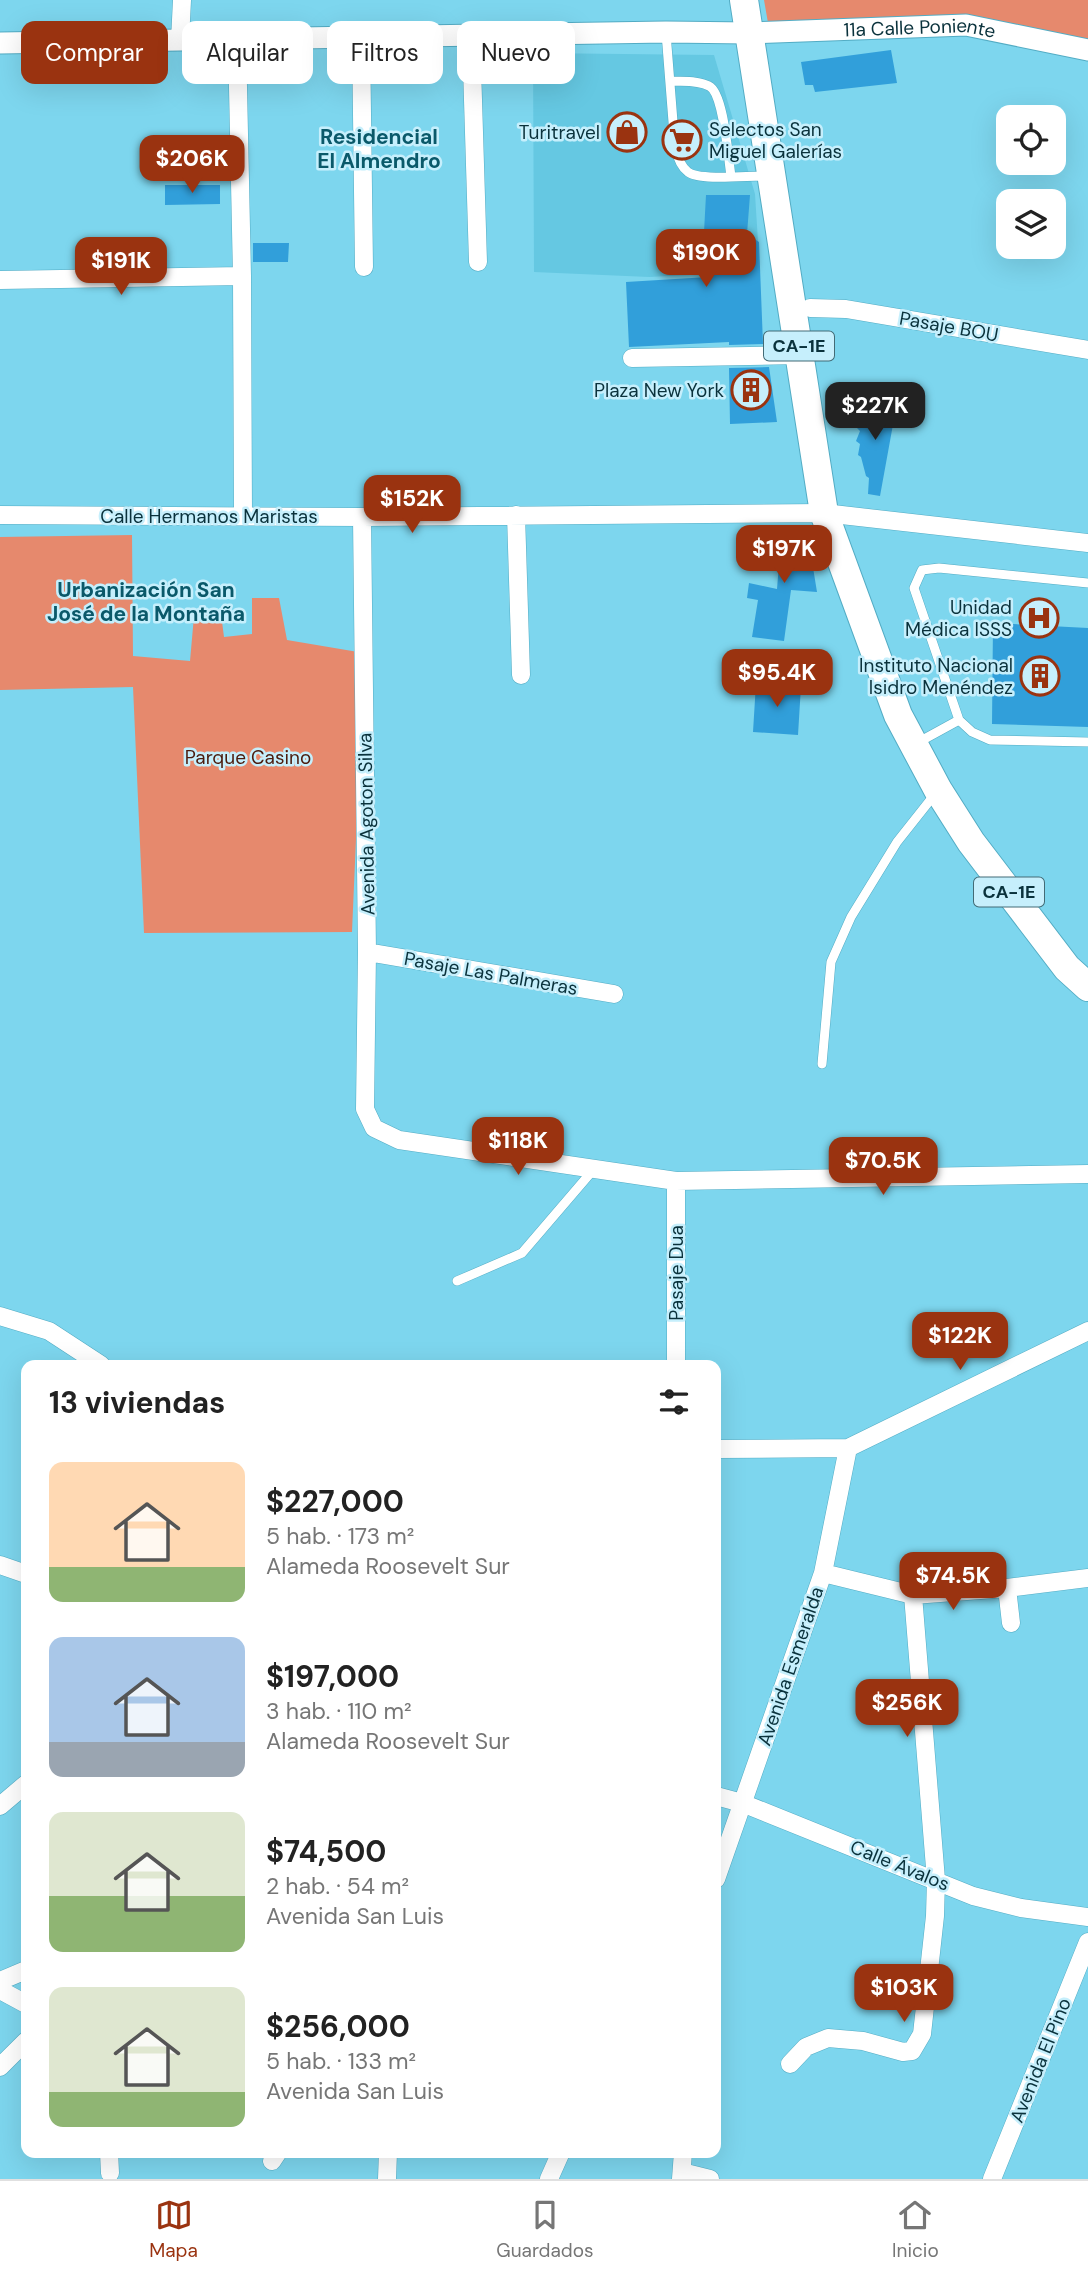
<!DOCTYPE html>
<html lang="es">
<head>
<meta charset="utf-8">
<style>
  :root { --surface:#fff; --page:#f6f6f6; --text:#222; --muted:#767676; --line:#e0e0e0; --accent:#9a3310 }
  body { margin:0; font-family:"DM Sans",sans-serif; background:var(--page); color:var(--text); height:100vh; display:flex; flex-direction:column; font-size:26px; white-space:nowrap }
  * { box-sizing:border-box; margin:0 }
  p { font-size:23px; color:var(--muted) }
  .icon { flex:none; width:38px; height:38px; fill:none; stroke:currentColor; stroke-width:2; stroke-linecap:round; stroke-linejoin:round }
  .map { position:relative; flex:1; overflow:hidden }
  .sheet { position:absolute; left:21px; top:1360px; width:700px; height:798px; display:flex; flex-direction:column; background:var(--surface); border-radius:14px; box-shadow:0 7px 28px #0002 }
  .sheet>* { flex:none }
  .guide { position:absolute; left:21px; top:21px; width:700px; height:63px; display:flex; gap:14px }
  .tools { position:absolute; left:996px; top:105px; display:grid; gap:14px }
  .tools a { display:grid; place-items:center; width:70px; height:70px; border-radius:14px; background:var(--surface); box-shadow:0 7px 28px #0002; font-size:35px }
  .price { position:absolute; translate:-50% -60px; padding:0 16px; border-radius:14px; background:var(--accent); color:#fff; font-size:23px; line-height:46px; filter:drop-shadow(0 2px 4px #0008) }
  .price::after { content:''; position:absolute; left:50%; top:42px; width:21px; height:16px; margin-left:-10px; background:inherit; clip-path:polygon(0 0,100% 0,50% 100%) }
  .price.on { background:#222; color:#fff }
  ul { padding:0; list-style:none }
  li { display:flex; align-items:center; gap:21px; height:175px; padding:0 28px }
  li span { display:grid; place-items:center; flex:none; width:196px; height:140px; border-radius:14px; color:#555 }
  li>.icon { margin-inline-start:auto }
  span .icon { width:84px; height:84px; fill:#fffc; stroke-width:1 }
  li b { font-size:30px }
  h2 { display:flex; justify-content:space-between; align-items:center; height:84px; padding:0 28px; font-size:30px }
  .pill { padding:0 24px; border-radius:14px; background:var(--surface); box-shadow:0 7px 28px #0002; font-size:24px; line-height:63px }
  .pill.on { background:var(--accent); color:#fff }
  .menu { display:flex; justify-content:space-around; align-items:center; height:98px; border-top:2px solid var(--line); background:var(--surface); font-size:19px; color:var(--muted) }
  .menu a { display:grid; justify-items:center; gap:4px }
  .menu .on { color:var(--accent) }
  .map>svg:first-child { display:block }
  .built { fill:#65c8e2 }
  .green { fill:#e6896d }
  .building { fill:#319fda }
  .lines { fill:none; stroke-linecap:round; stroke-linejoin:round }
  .service-casing { stroke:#53acc4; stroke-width:10 }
  .minor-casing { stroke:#53acc4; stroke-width:19 }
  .tertiary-casing { stroke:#53acc4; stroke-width:23 }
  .trunk-casing { stroke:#53acc4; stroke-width:30 }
  .service { stroke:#fff; stroke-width:9 }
  .minor { stroke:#fff; stroke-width:18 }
  .tertiary { stroke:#fff; stroke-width:21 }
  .trunk { stroke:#fff; stroke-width:28 }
  .labels { text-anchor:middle; stroke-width:5; stroke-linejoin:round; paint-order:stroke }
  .shield { fill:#c6effc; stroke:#426b76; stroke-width:2 }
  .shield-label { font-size:18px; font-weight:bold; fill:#0a323c }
  .street-label { font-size:19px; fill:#0a323c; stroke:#c6effc }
  .poi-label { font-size:19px; fill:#0a323c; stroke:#c6effc; text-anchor:end }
  .park-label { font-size:19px; fill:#4b1b0d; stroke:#c6effc }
  .neighbourhood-label { font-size:21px; font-weight:bold; fill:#0a596a; stroke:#c6effc }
</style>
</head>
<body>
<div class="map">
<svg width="1088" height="2179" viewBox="0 0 1088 2179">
  <rect width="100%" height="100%" fill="#7dd6ee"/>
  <!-- built -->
  <path class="built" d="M533,53L714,55L755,194L760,273L708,272L689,275L649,277L534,272Z"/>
  <!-- green -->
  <path class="green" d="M764,0H1088V59L964,34L771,40Z
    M132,535L133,656L190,661L194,616L221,614L224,637L252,634V598H279L287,640L364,653L352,932L144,933L133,687L0,690V537Z"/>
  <!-- building -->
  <path class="building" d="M891,50L897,83L815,92L813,85H805L801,62Z
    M165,185H220V204L165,205Z
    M706,195H750L747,234L759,242L763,344L729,345V342L629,347L626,282L708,277L704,232Z
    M253,243H289L288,262H253Z
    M769,367L777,422L730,424L729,368Z
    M863,403L896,408L880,496L868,494L869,478L866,476L861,457L858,455L860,444L856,441L860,431L857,428L860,418L856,417L858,407Z
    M782,527L803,528L808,537L817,592L791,590L784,641L752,637L758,600L747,598L749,583L777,589Z
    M993,623L1088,628V727L992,724Z
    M756,683L801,686L798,735L753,732Z"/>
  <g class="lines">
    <!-- service casing -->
    <g class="service-casing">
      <path id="service" d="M666,33L675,147C677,156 680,166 688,172C699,181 745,176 761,176L768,178
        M670,81C682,82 698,80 709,86C724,93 728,158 731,176
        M1088,583L939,568L922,570L914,588L959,720L972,732L990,740L1088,742
        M917,743L959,720
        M822,1064L831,962L851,917L897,842L935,794
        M457,1281L522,1253L594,1169"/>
    </g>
    <!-- minor casing -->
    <g class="minor-casing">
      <path id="minor" d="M471,35L478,262
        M361,37L364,267
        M180,40L182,0
        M237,40L242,276L243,515
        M0,280L242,276
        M810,308L846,309L1088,350
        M632,358L800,355
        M0,515L362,517L824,513L1088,543
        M516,515L521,675
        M362,517L367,952L365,1109L374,1128L399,1140L676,1181L1088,1174
        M367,952L614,994
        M0,1316L49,1331L101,1365
        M676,1365V1181
        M716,1449L848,1448L1088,1331
        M0,1565L26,1574
        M823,1573L913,1595L1007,1588L1088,1578
        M1007,1588L1011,1623
        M716,1796L742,1803L973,1896L1021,1908L1088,1917
        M0,1806L26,1784
        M716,1879L823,1573L848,1448
        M0,1981L26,1970
        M0,1990L26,2004
        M790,2064L806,2047L828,2038L863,2041L903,2052L912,2051L922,2034L935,1916L936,1880L913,1595
        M0,2067L26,2041
        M109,2152L110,2173
        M272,2161L278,2152
        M682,2172L710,2179
        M387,2179L388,2152
        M549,2179L561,2152
        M681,2179L683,2152
        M992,2179L1088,1942"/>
    </g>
    <!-- tertiary casing -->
    <g class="tertiary-casing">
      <g id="tertiary">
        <path id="s1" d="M0,43L666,32L749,33L966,25L1088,50"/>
      </g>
    </g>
    <!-- trunk casing -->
    <g class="trunk-casing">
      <path id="trunk" d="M744,0L824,513L898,715L938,790L971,842L1067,968L1088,987"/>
    </g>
    <!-- service -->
    <use href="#service" class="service"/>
    <!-- minor -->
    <use href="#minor" class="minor"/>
    <!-- tertiary -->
    <use href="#tertiary" class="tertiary"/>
    <!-- trunk -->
    <use href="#trunk" class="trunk"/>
  </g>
  <!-- icons -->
  <defs>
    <g id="shop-ring" transform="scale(2.0125)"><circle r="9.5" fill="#c6effc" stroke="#9a3310" stroke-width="1.5"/><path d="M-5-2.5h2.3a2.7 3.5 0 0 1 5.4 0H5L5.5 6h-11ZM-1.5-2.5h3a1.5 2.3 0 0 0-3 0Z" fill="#9a3310"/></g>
    <g id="supermarket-ring" transform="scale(2.0125)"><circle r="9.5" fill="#c6effc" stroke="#9a3310" stroke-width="1.5"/><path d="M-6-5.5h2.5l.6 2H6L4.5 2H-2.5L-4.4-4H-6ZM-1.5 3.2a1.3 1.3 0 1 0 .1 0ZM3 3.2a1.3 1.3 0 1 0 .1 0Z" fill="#9a3310"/></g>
    <g id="building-ring" transform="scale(2.0125)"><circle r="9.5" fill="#c6effc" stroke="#9a3310" stroke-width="1.5"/><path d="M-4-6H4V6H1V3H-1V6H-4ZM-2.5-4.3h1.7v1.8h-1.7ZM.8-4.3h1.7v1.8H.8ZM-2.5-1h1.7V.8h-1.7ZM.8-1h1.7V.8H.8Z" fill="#9a3310"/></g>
    <g id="hospital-ring" transform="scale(2.0125)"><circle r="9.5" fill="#c6effc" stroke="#9a3310" stroke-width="1.5"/><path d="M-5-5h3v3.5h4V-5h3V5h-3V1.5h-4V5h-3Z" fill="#9a3310"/></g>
  </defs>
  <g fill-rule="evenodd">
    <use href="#shop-ring" x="627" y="132"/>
    <use href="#supermarket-ring" x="682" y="140"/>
    <use href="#building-ring" x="751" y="390"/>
    <use href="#hospital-ring" x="1039" y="618"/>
    <use href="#building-ring" x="1040" y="676"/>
  </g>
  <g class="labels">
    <!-- shield labels -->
    <g class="shield">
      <rect x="764" y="331.5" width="70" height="29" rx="5"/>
      <rect x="974" y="877.5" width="70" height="29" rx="5"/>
    </g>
    <g class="shield-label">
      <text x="799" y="352">CA-1E</text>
      <text x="1009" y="898">CA-1E</text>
    </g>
    <!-- street labels -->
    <g class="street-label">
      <text dy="7" stroke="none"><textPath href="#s1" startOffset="920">11a Calle Poniente</textPath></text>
      <text transform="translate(949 326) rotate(10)" y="7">Pasaje BOU</text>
      <text x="209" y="523">Calle Hermanos Maristas</text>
      <text transform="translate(366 824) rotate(-91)" y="7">Avenida Agoton Silva</text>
      <text transform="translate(491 973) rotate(10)" y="7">Pasaje Las Palmeras</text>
      <text transform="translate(676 1273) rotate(-90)" y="7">Pasaje Dua</text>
      <text transform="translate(790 1666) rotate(-71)" y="7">Avenida Esmeralda</text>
      <text transform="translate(900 1865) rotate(22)" y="7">Calle Ávalos</text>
      <text transform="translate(1040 2060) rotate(-68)" y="7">Avenida El Pino</text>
    </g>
    <!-- poi labels -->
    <g class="poi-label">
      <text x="709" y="136" text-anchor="start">Selectos San<tspan x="709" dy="22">Miguel Galerías</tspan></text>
      <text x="600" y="139">Turitravel</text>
      <text x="724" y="397">Plaza New York</text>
      <text x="1012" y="614">Unidad<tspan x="1012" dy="22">Médica ISSS</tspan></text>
      <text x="1013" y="672">Instituto Nacional<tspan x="1013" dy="22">Isidro Menéndez</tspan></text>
    </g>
    <!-- park labels -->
    <g class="park-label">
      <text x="248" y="764">Parque Casino</text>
    </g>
    <!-- neighbourhood labels -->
    <g class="neighbourhood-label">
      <text x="379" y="144">Residencial<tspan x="379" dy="24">El Almendro</tspan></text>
      <text x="146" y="597">Urbanización San<tspan x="146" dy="24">José de la Montaña</tspan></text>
    </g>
  </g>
</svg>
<div class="tools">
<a><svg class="icon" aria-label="locate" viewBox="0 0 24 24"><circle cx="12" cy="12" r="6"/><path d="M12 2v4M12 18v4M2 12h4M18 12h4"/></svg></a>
<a><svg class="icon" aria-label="layers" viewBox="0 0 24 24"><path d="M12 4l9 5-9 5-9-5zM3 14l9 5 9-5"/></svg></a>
</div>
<b class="price" style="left:192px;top:195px">$206K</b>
<b class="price" style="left:706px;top:289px">$190K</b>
<b class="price" style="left:121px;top:297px">$191K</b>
<b class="price on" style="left:875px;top:442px">$227K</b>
<b class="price" style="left:412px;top:535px">$152K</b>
<b class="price" style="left:784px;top:585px">$197K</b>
<b class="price" style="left:777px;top:709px">$95.4K</b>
<b class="price" style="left:518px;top:1177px">$118K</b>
<b class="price" style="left:883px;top:1197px">$70.5K</b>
<b class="price" style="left:960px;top:1372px">$122K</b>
<b class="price" style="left:953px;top:1612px">$74.5K</b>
<b class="price" style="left:907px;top:1739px">$256K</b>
<b class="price" style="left:904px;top:2024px">$103K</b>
<div class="guide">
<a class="pill on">Comprar</a>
<a class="pill">Alquilar</a>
<a class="pill">Filtros</a>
<a class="pill">Nuevo</a>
</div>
<section class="sheet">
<h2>13 viviendas<svg class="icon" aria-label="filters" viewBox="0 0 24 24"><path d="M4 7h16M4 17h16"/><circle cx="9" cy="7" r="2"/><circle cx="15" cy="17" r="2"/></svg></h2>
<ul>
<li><span style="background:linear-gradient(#ffd9b3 75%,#8fb573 0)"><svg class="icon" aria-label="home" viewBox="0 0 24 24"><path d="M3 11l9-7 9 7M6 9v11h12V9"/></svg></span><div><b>$227,000</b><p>5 hab. · 173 m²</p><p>Alameda Roosevelt Sur</p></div></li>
<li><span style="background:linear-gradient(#a9c7e8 75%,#9aa5b1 0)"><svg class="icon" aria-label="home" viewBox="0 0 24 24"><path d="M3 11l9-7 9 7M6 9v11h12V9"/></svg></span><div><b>$197,000</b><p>3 hab. · 110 m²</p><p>Alameda Roosevelt Sur</p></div></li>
<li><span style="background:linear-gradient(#dfe7d0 60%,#8fb573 0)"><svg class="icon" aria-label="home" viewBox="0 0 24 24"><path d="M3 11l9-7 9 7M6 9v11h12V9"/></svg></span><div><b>$74,500</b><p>2 hab. · 54 m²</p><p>Avenida San Luis</p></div></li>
<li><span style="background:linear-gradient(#dfe7d0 75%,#8fb573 0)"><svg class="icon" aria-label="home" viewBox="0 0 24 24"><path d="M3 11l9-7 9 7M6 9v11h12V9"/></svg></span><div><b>$256,000</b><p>5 hab. · 133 m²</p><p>Avenida San Luis</p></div></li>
</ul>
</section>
</div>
<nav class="menu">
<a class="on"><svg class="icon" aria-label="map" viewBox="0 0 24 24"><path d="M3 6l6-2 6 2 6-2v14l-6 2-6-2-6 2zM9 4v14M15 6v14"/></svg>Mapa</a>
<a><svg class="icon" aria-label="saved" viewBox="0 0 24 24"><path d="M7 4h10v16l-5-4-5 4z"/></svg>Guardados</a>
<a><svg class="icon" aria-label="home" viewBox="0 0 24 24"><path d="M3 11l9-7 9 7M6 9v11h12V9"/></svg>Inicio</a>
</nav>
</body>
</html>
